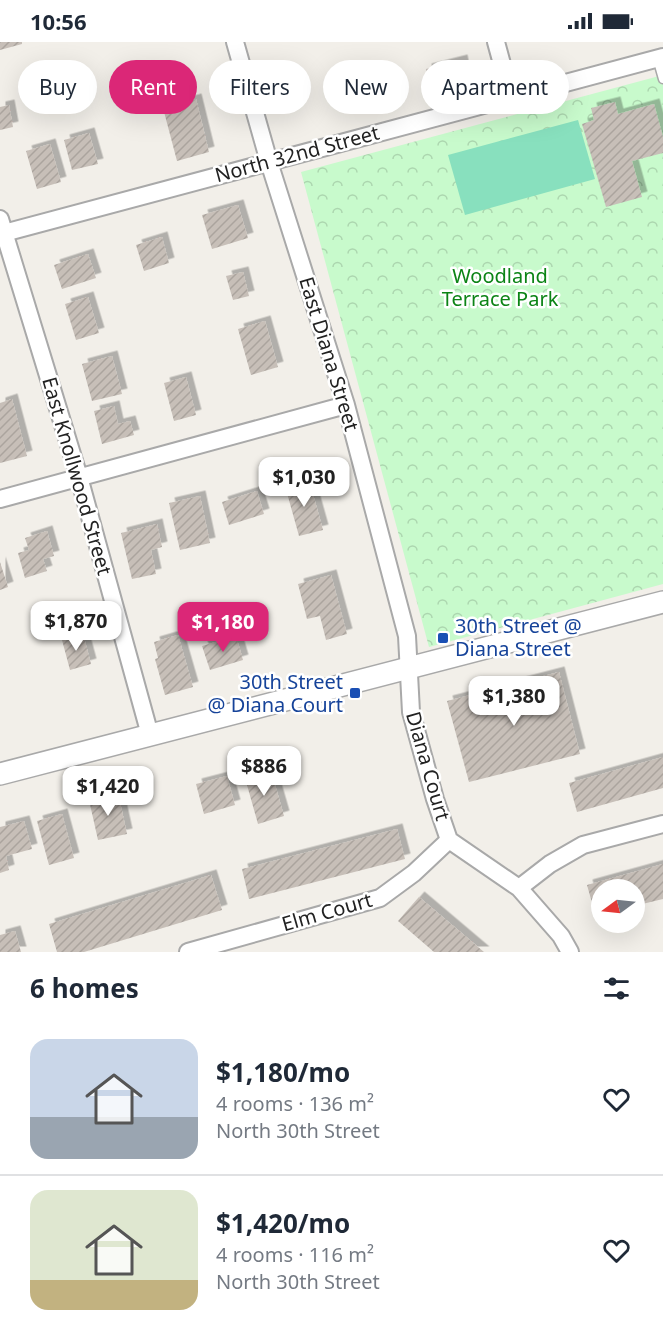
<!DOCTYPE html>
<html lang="en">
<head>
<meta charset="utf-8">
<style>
  :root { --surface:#fff; --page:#f6f6f7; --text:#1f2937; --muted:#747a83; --line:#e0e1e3; --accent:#db2777 }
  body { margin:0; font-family:"Noto Sans",sans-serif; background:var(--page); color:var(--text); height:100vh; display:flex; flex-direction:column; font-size:22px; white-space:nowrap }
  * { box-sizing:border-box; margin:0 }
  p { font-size:20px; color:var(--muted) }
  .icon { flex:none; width:33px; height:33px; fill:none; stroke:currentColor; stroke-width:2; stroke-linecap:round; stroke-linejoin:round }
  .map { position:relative; height:910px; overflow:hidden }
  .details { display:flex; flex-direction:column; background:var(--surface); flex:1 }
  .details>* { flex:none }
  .guide { position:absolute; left:18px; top:18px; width:627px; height:54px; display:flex; gap:12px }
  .needle { width:39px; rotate:255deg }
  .tools { position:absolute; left:591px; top:837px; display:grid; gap:12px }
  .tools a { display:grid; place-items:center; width:54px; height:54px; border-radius:50%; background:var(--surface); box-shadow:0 6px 24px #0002; font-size:30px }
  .price { position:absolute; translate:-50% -51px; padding:0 14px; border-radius:12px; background:#fff; color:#222; font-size:20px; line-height:39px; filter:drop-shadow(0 2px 3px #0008) }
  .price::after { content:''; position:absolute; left:50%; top:36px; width:18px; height:14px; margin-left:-9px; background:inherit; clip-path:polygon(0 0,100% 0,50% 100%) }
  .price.on { background:var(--accent); color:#fff }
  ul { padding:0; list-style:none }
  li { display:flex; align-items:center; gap:18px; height:150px; padding:0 30px }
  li+li { border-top:2px solid var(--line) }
  li span { display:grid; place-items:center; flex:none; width:168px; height:120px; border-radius:18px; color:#555 }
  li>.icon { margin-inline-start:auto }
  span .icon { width:72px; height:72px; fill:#fffc; stroke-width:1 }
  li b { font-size:26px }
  h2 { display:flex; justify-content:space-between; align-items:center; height:72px; padding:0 30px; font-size:26px }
  .tag { padding:0 21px; border-radius:27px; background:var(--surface); box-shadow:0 6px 24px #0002; font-size:21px; line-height:54px }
  .tag.on { background:var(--accent); color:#fff }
  .status { display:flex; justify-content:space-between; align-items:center; height:42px; padding:0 30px; background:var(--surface); direction:ltr }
  .status svg { height:16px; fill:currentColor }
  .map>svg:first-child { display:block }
  .park { fill:url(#park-crowns) }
  .pitch { fill:#88e0be }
  .building { fill:url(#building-hatch); filter:url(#shadow) }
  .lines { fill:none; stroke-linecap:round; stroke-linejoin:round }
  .service-casing { stroke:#a9a9a9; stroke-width:11 }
  .minor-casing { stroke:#a9a9a9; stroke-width:20 }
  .tertiary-casing { stroke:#a9a9a9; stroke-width:24 }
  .service { stroke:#fff; stroke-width:8 }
  .minor { stroke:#fff; stroke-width:16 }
  .tertiary { stroke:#fff; stroke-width:21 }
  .transit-dot { fill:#1a4fb4; stroke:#fff; stroke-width:2 }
  .labels { text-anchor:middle; stroke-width:5; stroke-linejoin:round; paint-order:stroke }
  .street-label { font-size:20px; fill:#222; stroke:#fff }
  .park-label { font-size:20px; fill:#0c8416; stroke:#fff }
  .transit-label { font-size:20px; fill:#164399; stroke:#fff; text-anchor:start }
</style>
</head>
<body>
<div class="status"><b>10:56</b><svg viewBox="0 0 49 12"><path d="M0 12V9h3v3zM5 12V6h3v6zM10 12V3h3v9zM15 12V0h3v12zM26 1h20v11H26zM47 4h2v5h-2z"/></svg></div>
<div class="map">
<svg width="663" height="910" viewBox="0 0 663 910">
  <defs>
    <pattern id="park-crowns" width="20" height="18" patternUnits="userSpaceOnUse" patternTransform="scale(1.5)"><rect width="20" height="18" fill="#c8facc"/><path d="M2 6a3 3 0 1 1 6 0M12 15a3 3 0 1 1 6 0" fill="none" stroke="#acd6af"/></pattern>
    <pattern id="building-hatch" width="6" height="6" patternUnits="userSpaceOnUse" patternTransform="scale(1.5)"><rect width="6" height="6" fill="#c7bfb8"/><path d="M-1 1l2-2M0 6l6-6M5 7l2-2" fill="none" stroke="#aba49e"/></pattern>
    <filter id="shadow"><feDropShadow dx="5.5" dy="-5.5" stdDeviation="0" flood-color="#0004"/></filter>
  </defs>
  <rect width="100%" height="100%" fill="#f2efe9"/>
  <!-- park -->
  <path class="park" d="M663,33V542L429,605L301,130Z"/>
  <!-- pitch -->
  <path class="pitch" d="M578,78L595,137L465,173L448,113Z"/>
  <!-- building -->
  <path class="building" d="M0,0H22V2L0,8Z
    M462,18L467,43L431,52L426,27Z
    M196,57L209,110L177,119L163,66Z
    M615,60L618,72L654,62L663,95V111L632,119L642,155L606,165L582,82L594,78L591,66Z
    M9,63L13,85L0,88V65Z
    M89,91L98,122L72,128L64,98Z
    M50,102L61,140L37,147L26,109Z
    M238,163L248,196L212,207L202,173Z
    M162,195L169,221L144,229L136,203Z
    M88,212L96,236L62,247L54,223Z
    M243,230L249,254L233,258L226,234Z
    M88,255L99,291L76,298L65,262Z
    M265,279L278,325L251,333L238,287Z
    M112,314L122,352L92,359L82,322Z
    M186,335L196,373L174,379L164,341Z
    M12,357L27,414L0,421V361Z
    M114,364L118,382L130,379L134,393L102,402L94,369Z
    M309,438L323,488L299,494L285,444Z
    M257,449L264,472L229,483L222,460Z
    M200,454L210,501L180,508L169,461Z
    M157,482L162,505L151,508L156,532L132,537L121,491Z
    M47,489L54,514L43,517L47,529L25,536L18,511L29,508L25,496Z
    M0,520L8,545L0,548Z
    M331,533L347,592L326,598L320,574L307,577L298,542Z
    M83,592L91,622L70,628L62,598Z
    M178,593L193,645L165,653L155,617L158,616L154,600Z
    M236,594L243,618L210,628L202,604Z
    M559,630L580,712L469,740L447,659Z
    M663,715V746L577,770L569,741Z
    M271,729L284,774L258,782L245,736Z
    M227,734L235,763L204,772L196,742Z
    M118,751L127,792L98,798L89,758Z
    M62,772L74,816L49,823L37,779Z
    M24,779L32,807L6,814L9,828L0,831V785Z
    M397,787L405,817L249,857L242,827Z
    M663,822V857L634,864V848H602V874L596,875L587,843Z
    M211,833L222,868L84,910H57L49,882Z
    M419,855L484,910H434L398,879Z
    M15,889L21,910H0V893Z"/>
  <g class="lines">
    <!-- service casing -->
    <g class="service-casing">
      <path id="service" d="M657,16L663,37"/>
    </g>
    <!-- minor casing -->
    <g class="minor-casing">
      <path id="minor" d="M235,0L269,120L346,363L407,594L411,670L435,757L449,798L519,846L561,894L570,910
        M496,0L511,55
        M0,177L79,435L150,693
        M0,192L663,15
        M0,457L346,363
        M519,846L550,822L583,803L663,782
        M188,910L380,856L414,831L449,798"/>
    </g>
    <!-- tertiary casing -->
    <g class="tertiary-casing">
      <path id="tertiary" d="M0,732L663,560"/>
    </g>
    <!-- service -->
    <use href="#service" class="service"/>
    <!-- minor -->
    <use href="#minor" class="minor"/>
    <!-- tertiary -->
    <use href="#tertiary" class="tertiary"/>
  </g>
  <!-- markers -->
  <g class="transit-dot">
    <rect x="437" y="590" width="12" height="12" rx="3"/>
    <rect x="349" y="645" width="12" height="12" rx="3"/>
  </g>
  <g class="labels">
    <!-- street labels -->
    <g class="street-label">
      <text transform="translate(297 112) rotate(-15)" y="7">North 32nd Street</text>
      <text transform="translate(329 312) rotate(73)" y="7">East Diana Street</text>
      <text transform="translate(77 434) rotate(74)" y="7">East Knollwood Street</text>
      <text transform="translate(428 724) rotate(74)" y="7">Diana Court</text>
      <text transform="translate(327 870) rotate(-16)" y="7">Elm Court</text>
    </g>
    <!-- park labels -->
    <g class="park-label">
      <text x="500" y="241">Woodland<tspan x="500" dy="23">Terrace Park</tspan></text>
    </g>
    <!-- transit labels -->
    <g class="transit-label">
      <text x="455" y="591">30th Street @<tspan x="455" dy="23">Diana Street</tspan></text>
      <text x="343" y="647" text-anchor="end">30th Street<tspan x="343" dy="23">@ Diana Court</tspan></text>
    </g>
  </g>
</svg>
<div class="tools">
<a><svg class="needle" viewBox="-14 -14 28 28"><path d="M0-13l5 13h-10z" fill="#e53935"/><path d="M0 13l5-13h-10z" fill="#747a83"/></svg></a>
</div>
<b class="price" style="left:304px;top:466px">$1,030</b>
<b class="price" style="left:76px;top:610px">$1,870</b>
<b class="price on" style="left:223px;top:611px">$1,180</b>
<b class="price" style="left:514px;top:685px">$1,380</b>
<b class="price" style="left:264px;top:755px">$886</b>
<b class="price" style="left:108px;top:775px">$1,420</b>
<div class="guide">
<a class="tag">Buy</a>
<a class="tag on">Rent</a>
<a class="tag">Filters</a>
<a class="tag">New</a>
<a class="tag">Apartment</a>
</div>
</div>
<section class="details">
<h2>6 homes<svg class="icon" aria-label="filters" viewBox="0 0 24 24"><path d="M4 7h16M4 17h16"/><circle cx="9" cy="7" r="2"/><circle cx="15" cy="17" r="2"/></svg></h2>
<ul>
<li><span style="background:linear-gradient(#c9d6e8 65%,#9aa5b1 0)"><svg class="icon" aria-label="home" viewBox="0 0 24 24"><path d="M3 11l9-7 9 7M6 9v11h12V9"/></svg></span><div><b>$1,180/mo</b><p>4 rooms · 136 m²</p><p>North 30th Street</p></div><svg class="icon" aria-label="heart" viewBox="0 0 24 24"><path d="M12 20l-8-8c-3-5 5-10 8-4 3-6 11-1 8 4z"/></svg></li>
<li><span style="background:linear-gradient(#dfe7d0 75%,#c2b280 0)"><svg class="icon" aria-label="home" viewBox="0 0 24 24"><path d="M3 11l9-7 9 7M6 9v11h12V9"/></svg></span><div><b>$1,420/mo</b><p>4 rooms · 116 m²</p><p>North 30th Street</p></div><svg class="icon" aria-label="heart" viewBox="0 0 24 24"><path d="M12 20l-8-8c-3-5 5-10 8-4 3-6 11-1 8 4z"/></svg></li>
</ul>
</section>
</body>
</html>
